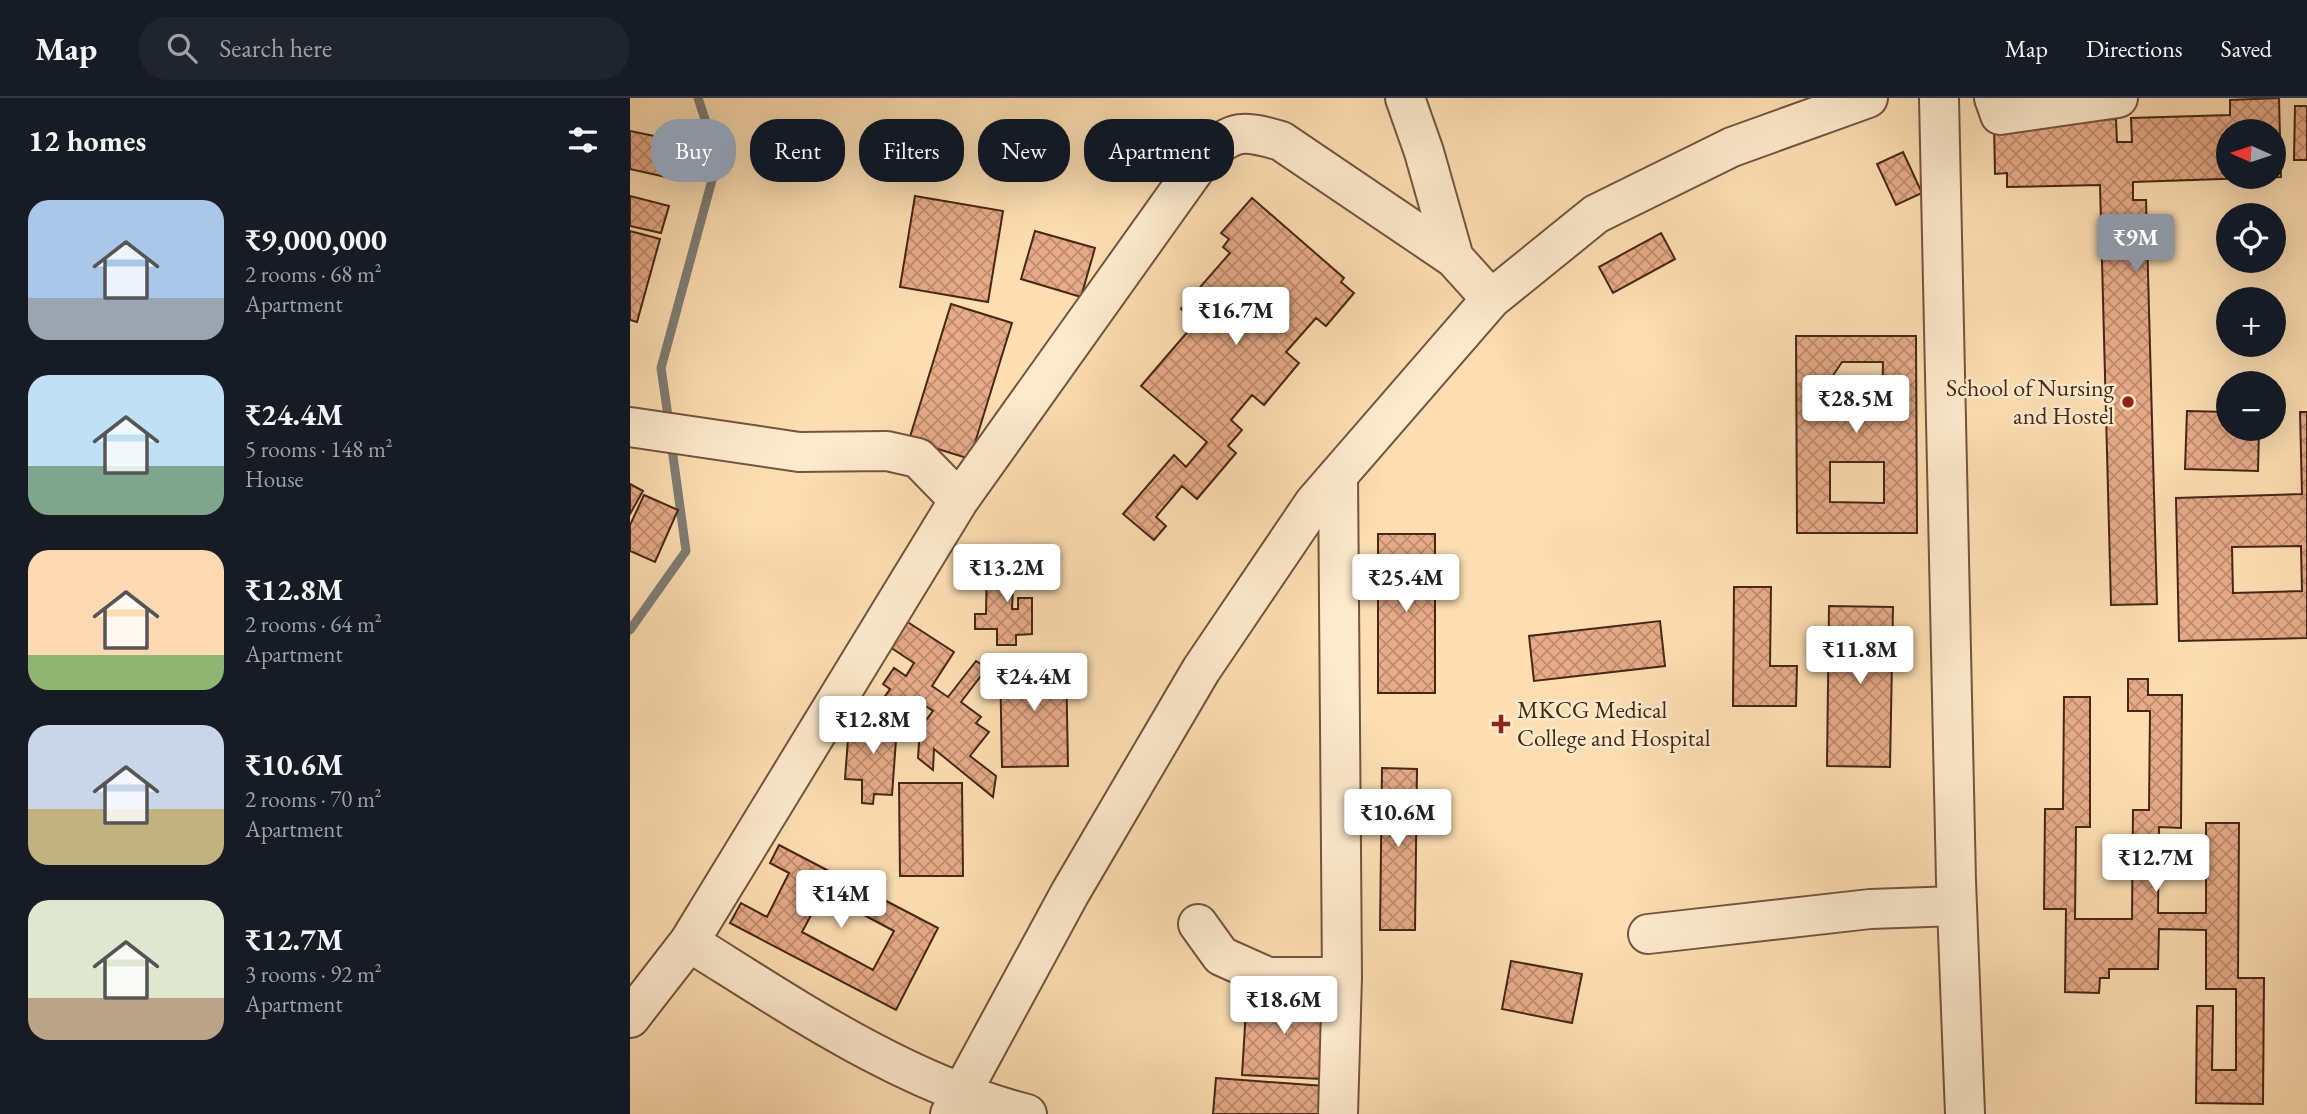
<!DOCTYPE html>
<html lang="en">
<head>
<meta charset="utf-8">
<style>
  :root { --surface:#171b24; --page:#20242c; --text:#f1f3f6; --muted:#9ea1a6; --line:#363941; --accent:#8c9099 }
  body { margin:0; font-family:"EB Garamond",serif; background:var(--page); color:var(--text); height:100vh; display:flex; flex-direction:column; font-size:26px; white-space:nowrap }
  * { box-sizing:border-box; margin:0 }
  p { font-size:23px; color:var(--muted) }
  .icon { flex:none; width:38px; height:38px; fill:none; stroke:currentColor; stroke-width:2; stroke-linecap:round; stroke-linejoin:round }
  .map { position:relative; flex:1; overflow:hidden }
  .side { display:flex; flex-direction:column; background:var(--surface); width:630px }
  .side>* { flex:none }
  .banner { position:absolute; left:21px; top:21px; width:665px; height:63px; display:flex; gap:14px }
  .needle { width:46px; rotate:273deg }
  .controls { position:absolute; left:1586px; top:21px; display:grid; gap:14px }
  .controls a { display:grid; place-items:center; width:70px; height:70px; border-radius:50%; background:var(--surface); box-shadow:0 7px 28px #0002; font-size:35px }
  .price { position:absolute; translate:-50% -60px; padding:0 16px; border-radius:7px; background:#fff; color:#222; font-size:23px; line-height:46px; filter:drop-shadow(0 2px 4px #0008) }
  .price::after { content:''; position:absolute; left:50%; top:42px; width:21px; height:16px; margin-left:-10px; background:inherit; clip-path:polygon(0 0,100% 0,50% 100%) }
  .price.current { background:var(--accent); color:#fff }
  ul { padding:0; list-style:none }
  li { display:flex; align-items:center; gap:21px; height:175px; padding:0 28px }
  li span { display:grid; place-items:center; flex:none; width:196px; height:140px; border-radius:21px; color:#555 }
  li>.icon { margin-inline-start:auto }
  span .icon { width:84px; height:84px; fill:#fffc; stroke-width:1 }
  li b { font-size:30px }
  h2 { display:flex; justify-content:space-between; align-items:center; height:84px; padding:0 28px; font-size:30px }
  .pill { padding:0 24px; border-radius:28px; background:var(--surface); box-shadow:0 7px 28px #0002; font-size:24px; line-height:63px }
  .pill.current { background:var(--accent); color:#fff }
  header { display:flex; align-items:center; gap:42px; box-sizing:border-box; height:98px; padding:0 35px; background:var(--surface); border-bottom:2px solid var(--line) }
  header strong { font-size:33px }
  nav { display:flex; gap:38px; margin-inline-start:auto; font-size:24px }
  .search { width:490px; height:63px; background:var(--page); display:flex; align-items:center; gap:18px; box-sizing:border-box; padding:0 24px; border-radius:28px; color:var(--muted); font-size:26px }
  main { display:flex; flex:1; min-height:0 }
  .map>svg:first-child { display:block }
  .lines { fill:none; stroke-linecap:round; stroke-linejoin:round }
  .stream { stroke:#7e7e76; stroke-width:9 }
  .building { fill:url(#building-cross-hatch); stroke:#472614; stroke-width:2; fill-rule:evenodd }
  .minor-casing { stroke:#74543c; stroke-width:42 }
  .minor { stroke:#fdeacd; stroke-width:38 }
  .poi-dot { fill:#8f2418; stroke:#fdeacd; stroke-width:2.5 }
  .labels { text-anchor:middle; stroke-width:5; stroke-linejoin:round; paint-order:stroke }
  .poi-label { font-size:24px; fill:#472614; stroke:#fdeacd; text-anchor:end }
</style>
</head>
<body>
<header>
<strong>Map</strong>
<div class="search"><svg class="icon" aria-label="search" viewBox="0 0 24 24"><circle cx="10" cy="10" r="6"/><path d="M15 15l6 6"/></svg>Search here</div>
<nav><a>Map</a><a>Directions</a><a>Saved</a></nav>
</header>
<main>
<section class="side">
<h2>12 homes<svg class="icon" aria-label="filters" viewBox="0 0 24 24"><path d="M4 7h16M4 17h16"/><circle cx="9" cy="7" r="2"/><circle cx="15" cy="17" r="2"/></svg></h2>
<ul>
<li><span style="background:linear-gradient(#a9c7e8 70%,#9aa5b1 0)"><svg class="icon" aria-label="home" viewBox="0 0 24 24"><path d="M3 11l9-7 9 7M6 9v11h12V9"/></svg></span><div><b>₹9,000,000</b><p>2 rooms · 68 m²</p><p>Apartment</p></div></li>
<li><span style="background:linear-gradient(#bfe0f5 65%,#7fa58c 0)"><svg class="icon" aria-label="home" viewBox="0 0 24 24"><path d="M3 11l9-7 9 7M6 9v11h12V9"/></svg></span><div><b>₹24.4M</b><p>5 rooms · 148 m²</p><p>House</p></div></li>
<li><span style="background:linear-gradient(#ffd9b3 75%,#8fb573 0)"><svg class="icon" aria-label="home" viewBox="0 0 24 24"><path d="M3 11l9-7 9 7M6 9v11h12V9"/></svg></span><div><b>₹12.8M</b><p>2 rooms · 64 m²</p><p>Apartment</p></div></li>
<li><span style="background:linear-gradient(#c9d6e8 60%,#c2b280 0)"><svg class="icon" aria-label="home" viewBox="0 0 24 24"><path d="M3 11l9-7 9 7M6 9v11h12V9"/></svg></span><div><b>₹10.6M</b><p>2 rooms · 70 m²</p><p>Apartment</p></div></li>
<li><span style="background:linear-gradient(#dfe7d0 70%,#b9a48a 0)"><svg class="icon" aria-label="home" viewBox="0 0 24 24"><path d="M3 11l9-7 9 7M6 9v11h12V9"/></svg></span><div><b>₹12.7M</b><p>3 rooms · 92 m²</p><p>Apartment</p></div></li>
</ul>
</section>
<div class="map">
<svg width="1677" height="1016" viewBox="0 0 1677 1016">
  <defs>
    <pattern id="building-cross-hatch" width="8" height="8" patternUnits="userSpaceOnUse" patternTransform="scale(1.75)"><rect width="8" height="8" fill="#e7ab88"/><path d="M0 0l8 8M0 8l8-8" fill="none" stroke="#bd8b6e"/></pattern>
  </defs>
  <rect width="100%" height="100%" fill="#fcdeb2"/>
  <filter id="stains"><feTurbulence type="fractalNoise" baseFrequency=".00286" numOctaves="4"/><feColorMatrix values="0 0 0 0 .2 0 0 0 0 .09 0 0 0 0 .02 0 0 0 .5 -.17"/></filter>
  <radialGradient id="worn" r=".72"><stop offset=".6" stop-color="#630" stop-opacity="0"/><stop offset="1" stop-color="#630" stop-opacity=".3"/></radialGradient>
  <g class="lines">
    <!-- stream -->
    <path class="stream" d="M39,325L31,270L88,60L68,0
      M0,532L56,453L41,343"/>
  </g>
  <!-- building -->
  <path class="building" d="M1649,0L1651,79L1503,84V102H1516L1527,506L1481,507L1470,87L1377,89V75L1365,76L1364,25L1486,21L1487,44H1502L1501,20L1600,17V2ZM1598,33H1643V79H1598Z
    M1665,8H1677V62H1664Z
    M0,33L58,45L49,82L0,71Z
    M1273,54L1292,95L1266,107L1247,66Z
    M0,98L39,108L31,135L0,128Z
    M285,98L373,113L358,204L270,189Z
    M622,100L714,180L711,184L724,195L696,228L686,220L656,254L669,265L634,307L622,297L601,322L612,332L598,348L606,355L567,401L552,388L526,419L536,428L524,442L493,416L544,357L556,369L577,344L511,288L566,224L551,211L600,155L593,149L599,141L591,135Z
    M0,133L30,141L7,224L0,222Z
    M405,133L465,150L451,199L391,181Z
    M1031,135L1045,161L983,195L969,169Z
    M321,206L382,225L340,361L279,342Z
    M1166,238H1286L1287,435H1167ZM1212,264H1253L1252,311H1198V285ZM1200,364H1254V405L1200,404Z
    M1557,313L1598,314V331H1629L1628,373L1555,371Z
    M1670,314H1677V540L1549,543L1546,400L1672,396ZM1671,448L1672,493L1603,495L1602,449Z
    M0,386L13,393L0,416Z
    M14,397L48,412L25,464L0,453V427Z
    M748,436H805V595H748Z
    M402,468V488H383L382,511H388V500H402V536L386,537V547H367V531H345V516H356L357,469Z
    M1104,489H1141L1140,568H1167L1166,608H1103Z
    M1199,508L1263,509L1260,669L1197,668Z
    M276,523L324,554L302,588L318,599L346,563L357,570L331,604L351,619L346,625L359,634L340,658L366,678L363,699L304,651L303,672L288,660L290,630L303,613L291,605L281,619L253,601L260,591L253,586L264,570L276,578L284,565L260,549Z
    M1030,523L1035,568L904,583L899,538Z
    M436,561L438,668L372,669L370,563Z
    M1498,581H1518V597H1552L1551,730L1529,729L1528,815H1576V725H1609L1608,880H1634L1633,1006L1566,1005L1567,908H1583L1582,972H1606V891H1576V832L1529,831L1528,871H1479V880H1470L1469,895L1435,894L1436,811H1414L1415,711H1433L1434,599H1460V729H1446L1445,821H1502L1503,712H1519L1520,613H1498Z
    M239,605L253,606L251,626L267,628L262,697L244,696L243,706L232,705V682L215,681L218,641L230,642L232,621L238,622Z
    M752,670L787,671L785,832H750Z
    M269,685H332L333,778H270Z
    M149,747L308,830L266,912L100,825L111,805L137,819L159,775L140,765ZM193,795L264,833L243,872L172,834Z
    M881,863L952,876L942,925L872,911Z
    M617,895L695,899L691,981L612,977Z
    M586,980L694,988L692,1016H583Z"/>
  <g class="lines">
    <!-- minor casing -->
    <g class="minor-casing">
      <path id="minor" d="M775,0L794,54L824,160L861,201
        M1309,0L1326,783L1335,1016
        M1364,0L1370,17L1488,0
        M0,329L169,354L257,353L288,360L329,402
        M708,377L712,879L708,1016
        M568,826L591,858L638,879H712
        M1018,836L1240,811L1327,808
        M0,920L59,844
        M320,1016L440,795L571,572L684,405L861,201L966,116L1102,49L1238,0
        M397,1016C274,985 165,910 59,844L329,402L575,57C605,31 613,32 651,43L824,160"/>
    </g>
    <!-- minor -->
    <use href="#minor" class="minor"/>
  </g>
  <!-- markers -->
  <g class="poi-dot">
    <circle cx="1498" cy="304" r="7"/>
    <path d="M867.5 615.5h7v7h7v7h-7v7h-7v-7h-7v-7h7z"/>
  </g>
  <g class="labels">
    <!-- poi labels -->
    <g class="poi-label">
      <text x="1484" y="298">School of Nursing<tspan x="1484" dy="28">and Hostel</tspan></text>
      <text x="887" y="620" text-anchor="start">MKCG Medical<tspan x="887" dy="28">College and Hospital</tspan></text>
    </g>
  </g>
  <rect width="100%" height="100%" filter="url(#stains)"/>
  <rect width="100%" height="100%" fill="url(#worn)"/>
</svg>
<div class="controls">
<a><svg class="needle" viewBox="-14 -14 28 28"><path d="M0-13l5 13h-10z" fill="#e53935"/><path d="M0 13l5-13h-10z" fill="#9ea1a6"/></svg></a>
<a><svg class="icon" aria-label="locate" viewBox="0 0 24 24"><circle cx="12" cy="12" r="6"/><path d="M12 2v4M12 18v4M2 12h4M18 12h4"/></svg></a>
<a>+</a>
<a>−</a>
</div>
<b class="price current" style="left:1506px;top:176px">₹9M</b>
<b class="price" style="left:606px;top:249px">₹16.7M</b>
<b class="price" style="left:1226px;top:337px">₹28.5M</b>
<b class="price" style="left:377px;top:506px">₹13.2M</b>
<b class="price" style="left:776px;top:516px">₹25.4M</b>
<b class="price" style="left:1230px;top:588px">₹11.8M</b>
<b class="price" style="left:404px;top:615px">₹24.4M</b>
<b class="price" style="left:243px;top:658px">₹12.8M</b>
<b class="price" style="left:768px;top:751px">₹10.6M</b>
<b class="price" style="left:1526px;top:796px">₹12.7M</b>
<b class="price" style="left:211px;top:832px">₹14M</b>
<b class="price" style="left:654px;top:938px">₹18.6M</b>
<div class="banner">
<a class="pill current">Buy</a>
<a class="pill">Rent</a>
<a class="pill">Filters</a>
<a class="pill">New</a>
<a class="pill">Apartment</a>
</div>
</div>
</main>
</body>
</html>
